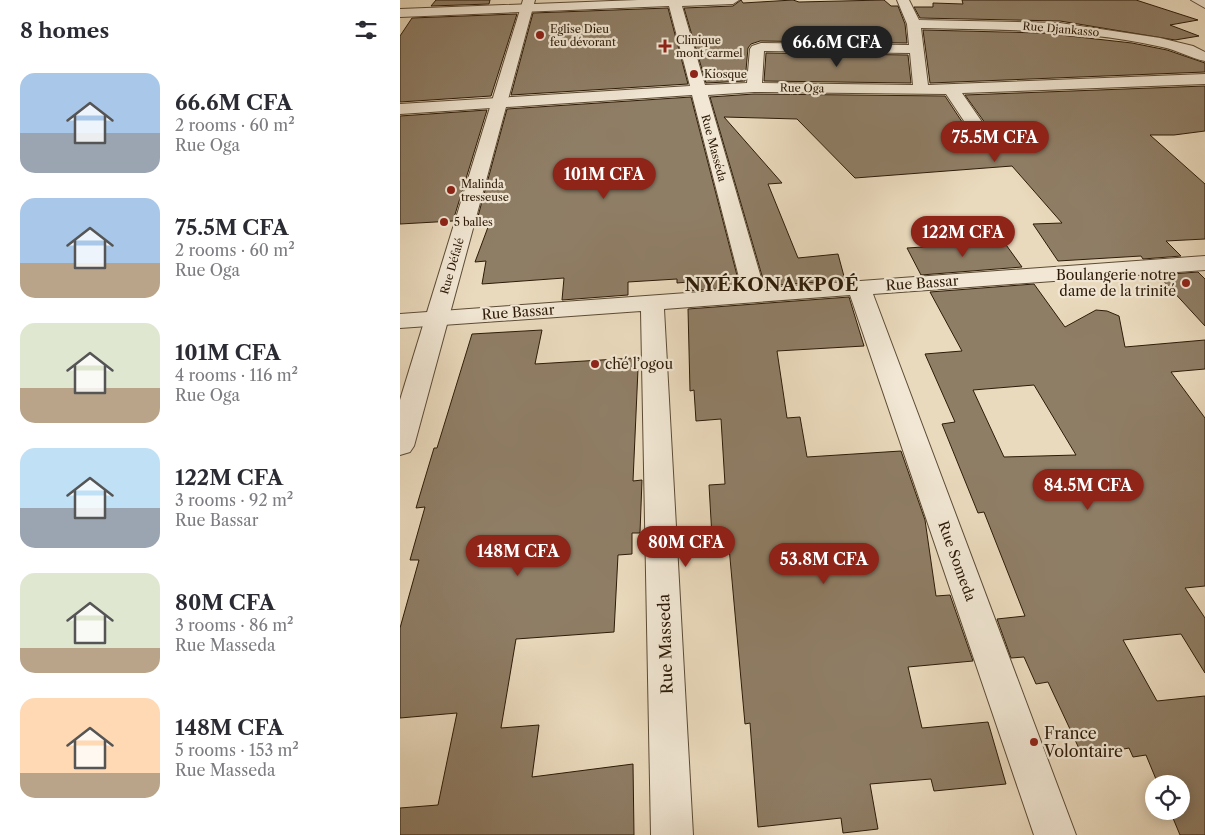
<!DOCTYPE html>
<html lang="en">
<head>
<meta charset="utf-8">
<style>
  :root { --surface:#fff; --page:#f7f7f7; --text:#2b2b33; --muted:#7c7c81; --accent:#8f2418 }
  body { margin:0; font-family:"Libre Caslon Text",serif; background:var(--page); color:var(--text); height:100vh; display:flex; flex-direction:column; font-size:19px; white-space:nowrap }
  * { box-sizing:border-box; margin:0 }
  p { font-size:16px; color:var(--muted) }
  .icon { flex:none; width:28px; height:28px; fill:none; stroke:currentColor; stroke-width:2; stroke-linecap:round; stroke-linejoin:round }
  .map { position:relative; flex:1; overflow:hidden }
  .panel { display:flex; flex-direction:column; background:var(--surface); width:400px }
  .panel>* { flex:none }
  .tools { position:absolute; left:745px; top:775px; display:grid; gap:10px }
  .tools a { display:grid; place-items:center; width:45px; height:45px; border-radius:50%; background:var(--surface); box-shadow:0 2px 12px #0003; font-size:25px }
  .price { position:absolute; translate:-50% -42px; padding:0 11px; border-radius:18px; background:var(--accent); color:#fff; font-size:16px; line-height:32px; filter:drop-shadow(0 1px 2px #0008) }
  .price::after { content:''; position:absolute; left:50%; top:30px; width:15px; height:11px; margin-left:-8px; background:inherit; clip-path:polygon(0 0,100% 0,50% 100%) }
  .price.selected { background:#222; color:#fff }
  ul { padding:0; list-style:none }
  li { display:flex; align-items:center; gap:15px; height:125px; padding:0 20px }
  li span { display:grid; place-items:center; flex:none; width:140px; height:100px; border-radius:15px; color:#555 }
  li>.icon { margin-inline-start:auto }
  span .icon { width:60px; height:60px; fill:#fffc; stroke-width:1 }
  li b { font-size:21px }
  h2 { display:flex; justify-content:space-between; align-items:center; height:60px; padding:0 20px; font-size:21px }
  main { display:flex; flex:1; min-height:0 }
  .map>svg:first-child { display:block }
  .building { fill:#8f7e66; stroke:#2d1b08; fill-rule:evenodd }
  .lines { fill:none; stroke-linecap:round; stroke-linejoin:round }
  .minor-casing { stroke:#5c4b35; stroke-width:2 }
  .tertiary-casing { stroke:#5c4b35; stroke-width:2 }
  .minor { fill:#f1e7d4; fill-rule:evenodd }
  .tertiary { fill:#f1e7d4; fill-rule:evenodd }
  .poi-dot { fill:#8f2418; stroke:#f1e7d4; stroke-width:2 }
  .labels { text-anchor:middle; stroke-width:4.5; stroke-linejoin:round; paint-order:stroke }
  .far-poi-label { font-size:11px; fill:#2d1b08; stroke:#f1e7d4; text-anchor:start }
  .far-street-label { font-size:11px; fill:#2d1b08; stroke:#f1e7d4 }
  .poi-label { font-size:14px; fill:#2d1b08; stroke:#f1e7d4; text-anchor:end }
  .street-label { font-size:14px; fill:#2d1b08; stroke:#f1e7d4 }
  .near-street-label { font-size:16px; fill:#2d1b08; stroke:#f1e7d4 }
  .near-poi-label { font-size:16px; fill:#2d1b08; stroke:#f1e7d4; text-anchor:start }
  .district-label { font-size:19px; font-weight:bold; letter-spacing:1px; fill:#2d1b08; stroke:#f1e7d4 }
</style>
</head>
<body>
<main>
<section class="panel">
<h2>8 homes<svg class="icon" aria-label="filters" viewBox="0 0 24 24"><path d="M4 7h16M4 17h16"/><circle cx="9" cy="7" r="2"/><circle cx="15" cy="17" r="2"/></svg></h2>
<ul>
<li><span style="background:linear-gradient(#a9c7e8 60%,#9aa5b1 0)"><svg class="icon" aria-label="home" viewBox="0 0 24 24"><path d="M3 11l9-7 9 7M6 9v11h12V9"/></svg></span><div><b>66.6M CFA</b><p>2 rooms · 60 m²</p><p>Rue Oga</p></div></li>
<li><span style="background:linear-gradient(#a9c7e8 65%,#b9a48a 0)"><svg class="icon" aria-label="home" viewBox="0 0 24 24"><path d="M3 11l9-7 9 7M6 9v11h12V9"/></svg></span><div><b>75.5M CFA</b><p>2 rooms · 60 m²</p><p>Rue Oga</p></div></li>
<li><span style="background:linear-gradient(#dfe7d0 65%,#b9a48a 0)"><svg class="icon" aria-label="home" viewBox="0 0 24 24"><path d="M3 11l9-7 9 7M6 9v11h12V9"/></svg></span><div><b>101M CFA</b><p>4 rooms · 116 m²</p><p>Rue Oga</p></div></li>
<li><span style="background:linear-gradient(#bfe0f5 60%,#9aa5b1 0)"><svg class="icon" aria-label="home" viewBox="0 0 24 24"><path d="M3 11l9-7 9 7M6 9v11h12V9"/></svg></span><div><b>122M CFA</b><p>3 rooms · 92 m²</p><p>Rue Bassar</p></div></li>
<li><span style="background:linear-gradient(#dfe7d0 75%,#b9a48a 0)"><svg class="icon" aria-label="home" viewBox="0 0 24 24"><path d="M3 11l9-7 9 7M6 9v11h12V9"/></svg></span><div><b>80M CFA</b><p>3 rooms · 86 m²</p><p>Rue Masseda</p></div></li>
<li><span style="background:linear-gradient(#ffd9b3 75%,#b9a48a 0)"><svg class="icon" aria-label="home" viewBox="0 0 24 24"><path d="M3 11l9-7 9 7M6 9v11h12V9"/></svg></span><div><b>148M CFA</b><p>5 rooms · 153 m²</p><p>Rue Masseda</p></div></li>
</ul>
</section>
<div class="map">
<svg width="805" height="835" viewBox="0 0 805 835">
  <rect width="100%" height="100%" fill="#eadabd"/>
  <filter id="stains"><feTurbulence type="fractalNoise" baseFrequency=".004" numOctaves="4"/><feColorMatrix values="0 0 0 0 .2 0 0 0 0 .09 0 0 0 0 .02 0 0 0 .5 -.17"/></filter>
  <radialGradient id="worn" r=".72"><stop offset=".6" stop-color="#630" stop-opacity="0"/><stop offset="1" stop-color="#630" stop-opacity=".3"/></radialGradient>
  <!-- building -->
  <path class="building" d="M36,0H90L89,4L31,6Z
    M341,0L343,3L393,0L399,2L484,0L491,6H498L505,24L507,43L360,41L351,44L348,48L345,81L306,83L284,8L333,6Z
    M562,0H736L798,20L770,25L799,36L775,40L660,21L520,18L514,7H533V3L563,4Z
    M268,8L288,84L111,95L133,13Z
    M117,14L91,96L0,102V36L12,18Z
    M523,30L642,33L732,43L767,50L805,63V72L530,83Z
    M366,53L508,55L511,83L364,81Z
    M805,86V131L774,135H750L805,184V239L766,241L781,256L743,259L741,256L658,261L633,224L662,223L612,166L455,178L397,119L324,117L382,183L368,184L398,258L438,254L445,280L365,286L310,97L354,94L545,96L574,140L582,142L590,140L593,134L565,95Z
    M291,97L340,287L288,291V282L277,283V279L228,282V295L162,300L164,278L82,284L86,261L75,262L91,219L77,220L107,109Z
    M87,110L53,221L0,224V116Z
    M604,242L622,267L521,275L507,248Z
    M798,272L805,279V326L758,275Z
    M634,284L665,327L696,310L707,311L719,316L725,347L805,340V369L771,372L805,418V586L785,588L805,618V673L781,634L723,640L757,701L805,696V835H780L770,811H781V784H758L746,755L733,757L729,748L683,757L648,682L636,684L624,657L611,658L597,619L625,616L584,512L578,513L542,424L555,422L525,354L562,351L530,292ZM634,385L676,455L604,457L573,390Z
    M449,297L464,346L377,351L387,418L400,417L407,457L501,451L525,520L536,596L550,595L573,661L508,667L522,728L588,722L606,784L534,791L531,779L470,784L478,829L443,833L441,818L358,827L350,723L345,724L328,536L312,537L309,485L325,484L321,419L296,421L294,390L290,391L288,309Z
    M142,330L135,364L234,358V369H238L233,481L242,480L240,533H232V554L218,555L214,632L116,639L101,728L139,725L132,777L233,764L234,835H0V808L38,805L57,713L0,718V628L19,560H10L25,507L16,508L34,448H37L72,334Z"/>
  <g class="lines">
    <!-- minor casing -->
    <g class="minor-casing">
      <path id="minor" d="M238,0H339L333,4L282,6L305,85L347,83L350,49L352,46L361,43L509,45L507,24L497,0H509L519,20L660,23L760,38L793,46L805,52V61C790,58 777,50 762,47C683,29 602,30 521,28L528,85L805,74V84L562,93L591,135L588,139L582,140L576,139L546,94L354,92L308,95L364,288L805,256V270L473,294L676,835H634L450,295L264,309L293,835H251L241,311L0,328V314L342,289L292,95L0,114V104L290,86L269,6L0,17V9ZM364,51L510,53L513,85L362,83Z
        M791,0H805V8Z"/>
    </g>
    <!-- tertiary casing -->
    <g class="tertiary-casing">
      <path id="tertiary" d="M123,0H135L14,446L10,452L0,455V400Z"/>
    </g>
    <!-- minor -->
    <use href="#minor" class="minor"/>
    <!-- tertiary -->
    <use href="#tertiary" class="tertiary"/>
  </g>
  <!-- markers -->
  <g class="poi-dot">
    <circle cx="140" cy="35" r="5"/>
    <path d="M262.5 38.5h5v5h5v5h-5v5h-5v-5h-5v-5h5z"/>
    <circle cx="294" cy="74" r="5"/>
    <circle cx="51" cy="190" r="5"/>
    <circle cx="44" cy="222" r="5"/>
    <circle cx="786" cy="283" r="5"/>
    <circle cx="195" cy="364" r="5"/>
    <circle cx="634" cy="742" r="5"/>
  </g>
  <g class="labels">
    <!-- far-poi labels -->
    <g class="far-poi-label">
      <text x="150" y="33">Eglise Dieu<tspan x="150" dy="13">feu dévorant</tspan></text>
      <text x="276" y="44">Clinique<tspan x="276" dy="13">mont carmel</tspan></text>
      <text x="304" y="78">Kiosque</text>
      <text x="61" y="188">Malinda<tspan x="61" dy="13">tresseuse</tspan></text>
      <text x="54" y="226">5 balles</text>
    </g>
    <!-- far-street labels -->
    <g class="far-street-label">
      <text transform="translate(661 29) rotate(5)" y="4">Rue Djankasso</text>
      <text transform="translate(402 88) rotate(1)" y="4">Rue Oga</text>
      <text transform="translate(314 148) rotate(75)" y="4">Rue Masséda</text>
      <text transform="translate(52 266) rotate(-74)" y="4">Rue Défalé</text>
    </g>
    <!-- poi labels -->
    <g class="poi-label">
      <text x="776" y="280">Boulangerie notre<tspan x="776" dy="16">dame de la trinité</tspan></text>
      <text x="205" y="369" text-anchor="start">ché l’ogou</text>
    </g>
    <!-- street labels -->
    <g class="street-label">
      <text transform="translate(522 283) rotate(-4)" y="5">Rue Bassar</text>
      <text transform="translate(118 312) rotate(-4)" y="5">Rue Bassar</text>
      <text transform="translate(557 561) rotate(70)" y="5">Rue Someda</text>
    </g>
    <!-- near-street labels -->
    <g class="near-street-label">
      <text transform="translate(265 644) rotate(-92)" y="6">Rue Masseda</text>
    </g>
    <!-- near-poi labels -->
    <g class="near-poi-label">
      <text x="644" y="739">France<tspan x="644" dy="18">Volontaire</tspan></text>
    </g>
    <!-- district labels -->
    <g class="district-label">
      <text x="372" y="291">NYÉKONAKPOÉ</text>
    </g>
  </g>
  <rect width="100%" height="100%" filter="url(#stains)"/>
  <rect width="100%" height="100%" fill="url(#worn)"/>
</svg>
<div class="tools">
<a><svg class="icon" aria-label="locate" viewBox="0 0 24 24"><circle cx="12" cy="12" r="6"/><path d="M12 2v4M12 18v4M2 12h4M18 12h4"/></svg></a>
</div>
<b class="price selected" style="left:437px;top:68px">66.6M CFA</b>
<b class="price" style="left:595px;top:163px">75.5M CFA</b>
<b class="price" style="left:204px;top:200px">101M CFA</b>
<b class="price" style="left:563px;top:258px">122M CFA</b>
<b class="price" style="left:688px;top:511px">84.5M CFA</b>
<b class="price" style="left:286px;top:568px">80M CFA</b>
<b class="price" style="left:118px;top:577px">148M CFA</b>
<b class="price" style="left:424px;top:585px">53.8M CFA</b>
</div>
</main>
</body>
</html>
